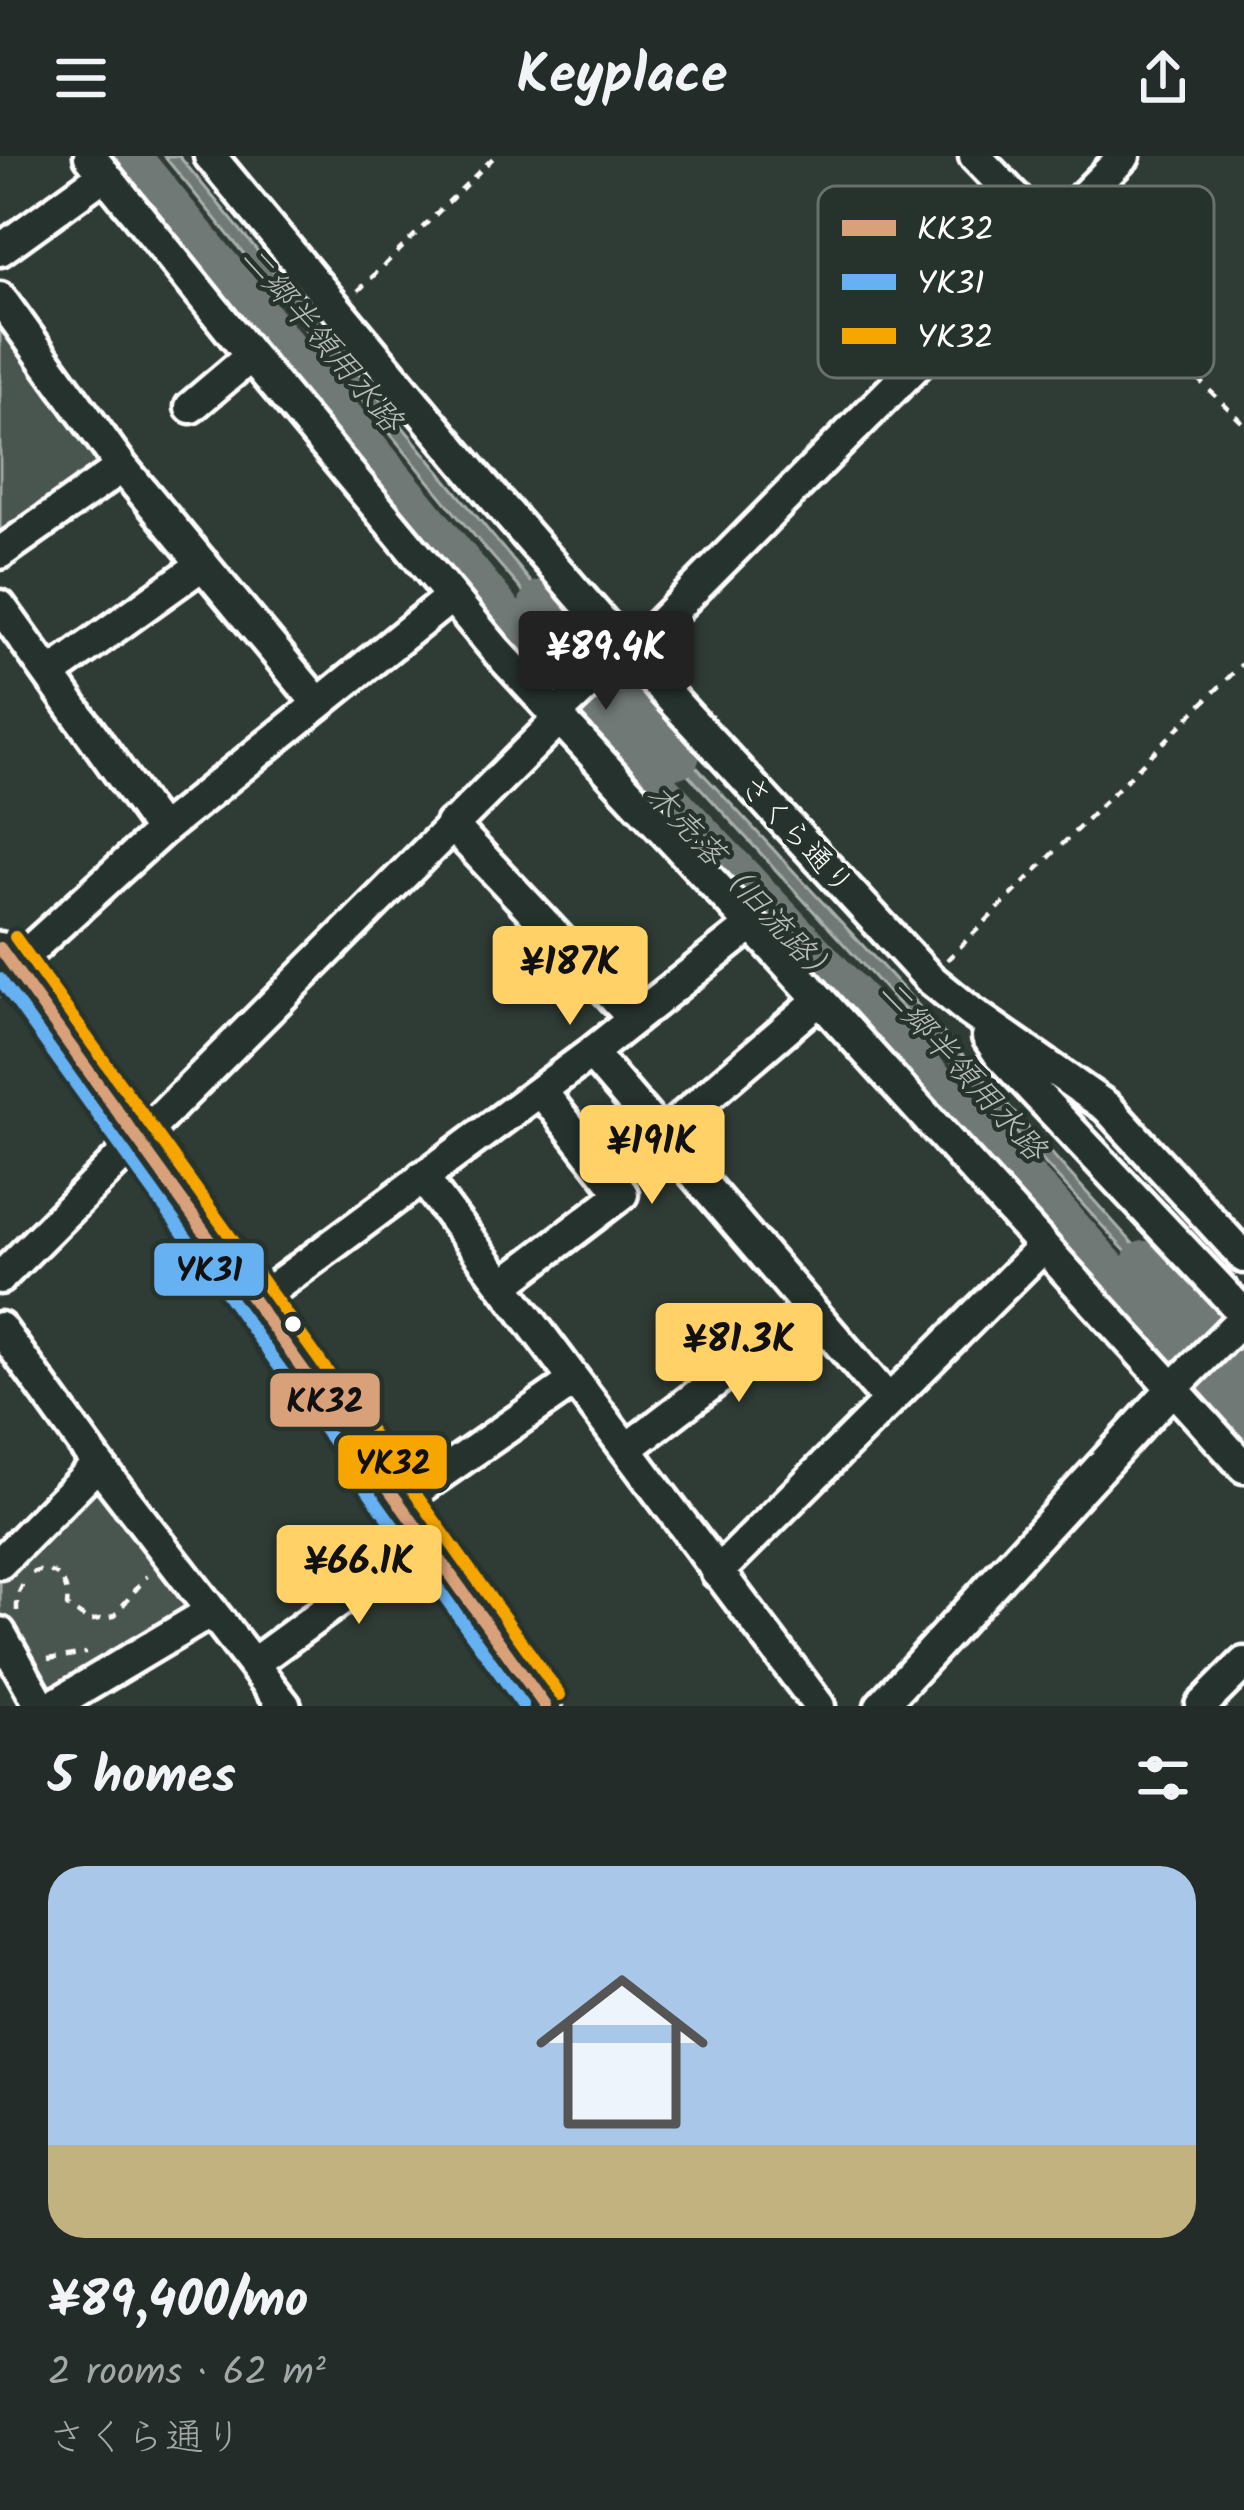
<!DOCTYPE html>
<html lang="en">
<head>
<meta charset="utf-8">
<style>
  :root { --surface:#232c28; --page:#2f3834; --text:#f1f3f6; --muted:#a3a7a8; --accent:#ffd166 }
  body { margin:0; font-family:Kalam,"Klee One",sans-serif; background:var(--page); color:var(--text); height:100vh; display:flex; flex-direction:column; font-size:45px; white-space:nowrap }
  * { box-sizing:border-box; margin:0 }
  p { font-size:39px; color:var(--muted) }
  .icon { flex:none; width:66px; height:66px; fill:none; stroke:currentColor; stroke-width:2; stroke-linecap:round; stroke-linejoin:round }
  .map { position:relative; height:1550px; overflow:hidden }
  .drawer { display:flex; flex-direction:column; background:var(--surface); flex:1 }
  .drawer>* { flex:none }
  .price { position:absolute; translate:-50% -102px; padding:0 27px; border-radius:12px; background:var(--accent); color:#111; font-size:39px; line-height:78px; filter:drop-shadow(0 3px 6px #0008) }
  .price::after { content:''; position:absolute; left:50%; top:72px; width:36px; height:27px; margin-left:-18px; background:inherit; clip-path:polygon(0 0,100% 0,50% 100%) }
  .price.on { background:#222; color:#fff }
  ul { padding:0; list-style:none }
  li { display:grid; align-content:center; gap:24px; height:636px; padding:0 48px }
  li span { display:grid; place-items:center; height:372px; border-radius:36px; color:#555 }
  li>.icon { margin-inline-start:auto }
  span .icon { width:216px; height:216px; fill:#fffc; stroke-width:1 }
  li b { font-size:51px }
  h2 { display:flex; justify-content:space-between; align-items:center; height:144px; padding:0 48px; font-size:51px }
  header { display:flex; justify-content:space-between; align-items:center; height:156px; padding:0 48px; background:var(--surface); font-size:54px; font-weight:700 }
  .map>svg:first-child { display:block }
  .green { fill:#4a544f; stroke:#a4aaa7; stroke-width:3 }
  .water { fill:#707975; stroke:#a9afac; stroke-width:3 }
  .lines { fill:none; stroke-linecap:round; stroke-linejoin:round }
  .river { stroke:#707975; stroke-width:48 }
  .minor-casing { stroke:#fff; stroke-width:39 }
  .path { stroke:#fff; stroke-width:4.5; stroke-dasharray:9 9; stroke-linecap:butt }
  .minor { stroke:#26332d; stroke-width:30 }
  .bus-1-casing { stroke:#26332d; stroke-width:21 }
  .bus-2-casing { stroke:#26332d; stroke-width:21 }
  .bus-3-casing { stroke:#26332d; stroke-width:21 }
  .bus-1 { stroke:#d9a179; stroke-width:12 }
  .bus-2 { stroke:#66b1f2; stroke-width:12 }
  .bus-3 { stroke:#f7a600; stroke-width:12 }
  .bus-dot { fill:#fff; stroke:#26332d; stroke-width:4.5 }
  .labels { text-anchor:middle; stroke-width:9; stroke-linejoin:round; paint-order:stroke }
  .street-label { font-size:30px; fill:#fff; stroke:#26332d }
  .water-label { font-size:33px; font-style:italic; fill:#b8bcba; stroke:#26332d }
  .key { fill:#26332d; stroke:#67706c; stroke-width:3 }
  .key-label { font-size:33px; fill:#fff }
  .line-badge { stroke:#26332d; stroke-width:4.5 }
  .pale-badge-label { font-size:33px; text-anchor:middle; font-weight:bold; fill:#111 }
</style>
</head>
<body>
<header><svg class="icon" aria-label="menu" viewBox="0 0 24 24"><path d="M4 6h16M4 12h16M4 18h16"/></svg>Keyplace<svg class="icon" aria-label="share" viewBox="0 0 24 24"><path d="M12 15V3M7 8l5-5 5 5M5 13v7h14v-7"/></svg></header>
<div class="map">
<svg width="1244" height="1550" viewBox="0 0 1244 1550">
  <rect width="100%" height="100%" fill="#2f3b35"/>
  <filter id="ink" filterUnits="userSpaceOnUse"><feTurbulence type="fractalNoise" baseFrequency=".00833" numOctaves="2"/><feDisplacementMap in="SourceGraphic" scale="24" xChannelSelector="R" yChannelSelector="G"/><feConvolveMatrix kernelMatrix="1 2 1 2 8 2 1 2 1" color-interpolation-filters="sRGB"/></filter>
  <g filter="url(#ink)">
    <!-- green -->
    <path class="green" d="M0,164L102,304L0,383Z
      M1244,1213V1294L1205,1250Z
      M98,1327L187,1444L184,1458L53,1540L45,1535L0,1458V1416Z"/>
    <!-- water -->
    <path class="water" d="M164,0H179L587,494L580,501L459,362Z
      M636,546L908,838L1191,1152L1184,1159L629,554Z"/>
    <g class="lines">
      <!-- river -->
      <path class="river" d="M125,0L560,534L1041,1044L1244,1273
        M543,448L676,598
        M1145,1109L1244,1219"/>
      <!-- minor casing -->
      <g class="minor-casing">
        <path id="minor" d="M90,0L251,200L497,495L752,769L1244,1311
          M210,0L482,328L630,498L929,822L971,856L1107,951L1244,1101
          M975,0L1050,78
          M0,94L105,18
          M0,142L122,311L318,547
          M191,251L251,200
          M0,397L122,311
          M0,450L161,675
          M630,498L1124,0
          M50,518L203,408
          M555,559L625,493
          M451,668L634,863
          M0,792L545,1550
          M5,823L25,799L161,675L451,441
          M988,881L1000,899L1244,1158
          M591,897L888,1244
          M662,979L819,844
          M422,1021L819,1550
          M0,1122L559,563
          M504,1128L622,1038L541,935
          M255,1146L591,897L752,769
          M0,1172L98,1308L285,1550
          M628,1292L810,1153
          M400,1346L574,1225
          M0,1407L98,1308
          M717,1417L1043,1091
          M0,1477L41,1550
          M254,1507L425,1382
          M53,1550L212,1455
          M881,1550L1173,1232L1244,1161
          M1201,1550L1244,1507"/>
      </g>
      <!-- path -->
      <path class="path" d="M1068,96L1244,268
        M358,135L495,0
        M947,804L1244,506
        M32,1417C56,1408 70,1426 67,1450L89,1465L114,1460L147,1420
        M17,1455V1441L24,1426
        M48,1503L86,1497"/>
      <!-- minor -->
      <use href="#minor" class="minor"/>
      <!-- bus-1 casing -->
      <g class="bus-1-casing">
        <path id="bus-1" d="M0,792L545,1550"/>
      </g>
      <!-- bus-2 casing -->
      <g class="bus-2-casing">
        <path id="bus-2" d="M0,823L523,1550"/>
      </g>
      <!-- bus-3 casing -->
      <g class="bus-3-casing">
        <path id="bus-3" d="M15,781L560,1539"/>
      </g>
      <!-- bus-1 -->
      <use href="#bus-1" class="bus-1"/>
      <!-- bus-2 -->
      <use href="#bus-2" class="bus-2"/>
      <!-- bus-3 -->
      <use href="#bus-3" class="bus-3"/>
    </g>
  </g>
  <!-- markers -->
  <circle class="bus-dot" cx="293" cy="1168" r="10"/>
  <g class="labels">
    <!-- street labels -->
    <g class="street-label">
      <text transform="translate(797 679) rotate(47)" y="10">さくら通り</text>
    </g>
    <!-- water labels -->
    <g class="water-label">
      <text transform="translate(323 182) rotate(50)" y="12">二郷半領用水路</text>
      <text transform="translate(743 728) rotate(47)" y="12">木売落（旧流路）</text>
      <text transform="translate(964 913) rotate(48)" y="12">二郷半領用水路</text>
    </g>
  </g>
  <!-- legend -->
  <rect x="818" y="30" width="396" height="192" rx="18" class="key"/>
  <rect x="842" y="64" width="54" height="16" fill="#d9a179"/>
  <rect x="842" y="118" width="54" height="16" fill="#66b1f2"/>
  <rect x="842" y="172" width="54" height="16" fill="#f7a600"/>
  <g class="key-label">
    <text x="917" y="84">KK32</text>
    <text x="917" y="138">YK31</text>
    <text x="917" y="192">YK32</text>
  </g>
  <g class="line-badge">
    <rect x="152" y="1085" width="114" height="57" rx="12" fill="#66b1f2"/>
    <rect x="268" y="1215" width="114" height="58" rx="12" fill="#d9a179"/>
    <rect x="336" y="1277" width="113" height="58" rx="12" fill="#f7a600"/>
  </g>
  <g class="pale-badge-label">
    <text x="209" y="1125">YK31</text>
    <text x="325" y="1256">KK32</text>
    <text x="393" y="1318">YK32</text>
  </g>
</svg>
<b class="price on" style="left:606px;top:557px">¥89.4K</b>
<b class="price" style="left:570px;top:872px">¥187K</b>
<b class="price" style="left:652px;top:1051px">¥191K</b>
<b class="price" style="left:739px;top:1249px">¥81.3K</b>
<b class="price" style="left:359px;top:1471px">¥66.1K</b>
</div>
<section class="drawer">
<h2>5 homes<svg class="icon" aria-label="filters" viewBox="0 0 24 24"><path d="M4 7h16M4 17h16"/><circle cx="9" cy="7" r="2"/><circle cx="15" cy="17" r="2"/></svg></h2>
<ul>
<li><span style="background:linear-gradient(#a9c7e8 75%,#c2b280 0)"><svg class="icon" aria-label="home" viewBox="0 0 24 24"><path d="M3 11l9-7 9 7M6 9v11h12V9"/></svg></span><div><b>¥89,400/mo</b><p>2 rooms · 62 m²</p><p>さくら通り</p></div></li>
</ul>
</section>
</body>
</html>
